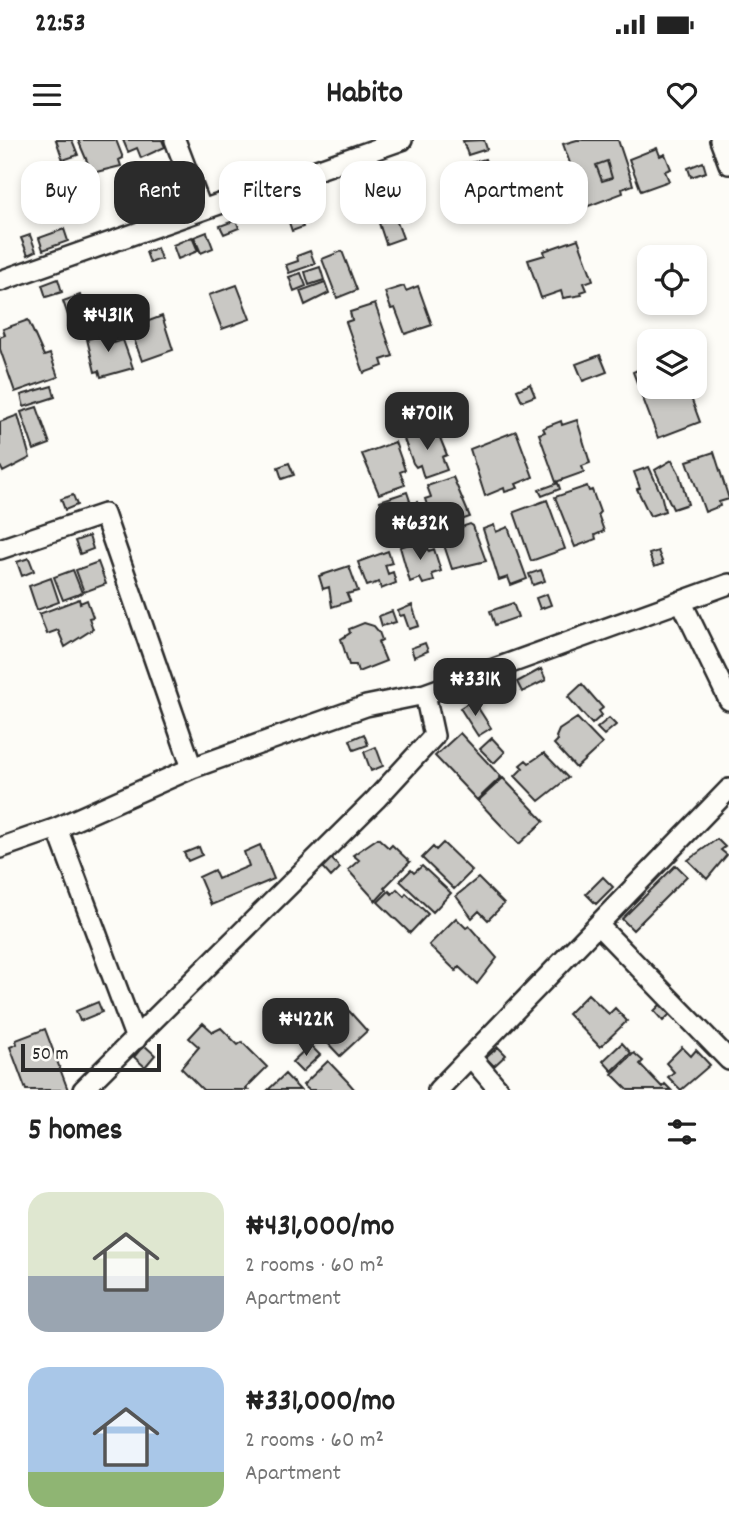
<!DOCTYPE html>
<html lang="en">
<head>
<meta charset="utf-8">
<style>
  :root { --surface:#fff; --page:#f2f2f2; --text:#222; --muted:#767676; --accent:#2b2b2b }
  body { margin:0; font-family:Dekko,sans-serif; background:var(--page); color:var(--text); height:100vh; display:flex; flex-direction:column; font-size:26px; white-space:nowrap }
  * { box-sizing:border-box; margin:0 }
  p { font-size:23px; color:var(--muted) }
  .icon { flex:none; width:38px; height:38px; fill:none; stroke:currentColor; stroke-width:2; stroke-linecap:round; stroke-linejoin:round }
  .map { position:relative; height:950px; overflow:hidden }
  .panel { display:flex; flex-direction:column; background:var(--surface); flex:1 }
  .panel>* { flex:none }
  .banner { position:absolute; left:21px; top:21px; width:688px; height:63px; display:flex; gap:14px }
  .buttons { position:absolute; left:637px; top:105px; display:grid; gap:14px }
  .buttons a { display:grid; place-items:center; width:70px; height:70px; border-radius:14px; background:var(--surface); box-shadow:0 4px 10px #0003; font-size:35px }
  .scale { position:absolute; left:21px; bottom:18px; width:140px; box-sizing:border-box; padding-left:7px; border:4px solid #2b2b2b; border-top:0; font-size:19px; line-height:24px; white-space:nowrap; color:#2b2b2b; -webkit-text-stroke:5px #fdfcf7; paint-order:stroke }
  .price { position:absolute; translate:-50% -60px; padding:0 16px; border-radius:14px; background:var(--accent); color:#fff; font-size:23px; line-height:46px; filter:drop-shadow(0 2px 4px #0008) }
  .price::after { content:''; position:absolute; left:50%; top:42px; width:21px; height:16px; margin-left:-10px; background:inherit; clip-path:polygon(0 0,100% 0,50% 100%) }
  .price.on { background:#222; color:#fff }
  ul { padding:0; list-style:none }
  li { display:flex; align-items:center; gap:21px; height:175px; padding:0 28px }
  li span { display:grid; place-items:center; flex:none; width:196px; height:140px; border-radius:21px; color:#555 }
  li>.icon { margin-inline-start:auto }
  span .icon { width:84px; height:84px; fill:#fffc; stroke-width:1 }
  li b { font-size:30px }
  h2 { display:flex; justify-content:space-between; align-items:center; height:84px; padding:0 28px; font-size:30px }
  .tag { padding:0 24px; border-radius:21px; background:var(--surface); box-shadow:0 4px 10px #0003; font-size:24px; line-height:63px }
  .tag.on { background:var(--accent); color:#fff }
  .status { display:flex; justify-content:space-between; align-items:center; height:49px; padding:0 35px; background:var(--surface); direction:ltr }
  .status svg { height:19px; fill:currentColor }
  header { display:flex; justify-content:space-between; align-items:center; height:91px; padding:0 28px; background:var(--surface); font-size:32px; font-weight:800 }
  .map>svg:first-child { display:block }
  .building { fill:#c9c8c4; stroke:#2b2b2b; stroke-width:2; fill-rule:evenodd }
  .lines { fill:none; stroke-linecap:round; stroke-linejoin:round }
  .street-casing { stroke:#2b2b2b; stroke-width:24 }
  .street { stroke:#fdfcf7; stroke-width:19 }
</style>
</head>
<body>
<div class="status"><b>22:53</b><svg viewBox="0 0 49 12"><path d="M0 12V9h3v3zM5 12V6h3v6zM10 12V3h3v9zM15 12V0h3v12zM26 1h20v11H26zM47 4h2v5h-2z"/></svg></div>
<header><svg class="icon" aria-label="menu" viewBox="0 0 24 24"><path d="M4 6h16M4 12h16M4 18h16"/></svg>Habito<svg class="icon" aria-label="heart" viewBox="0 0 24 24"><path d="M12 20l-8-8c-3-5 5-10 8-4 3-6 11-1 8 4z"/></svg></header>
<div class="map">
<svg width="729" height="950" viewBox="0 0 729 950">
  <rect width="100%" height="100%" fill="#fdfcf7"/>
  <filter id="ink" filterUnits="userSpaceOnUse"><feTurbulence type="fractalNoise" baseFrequency=".0143" numOctaves="2"/><feDisplacementMap in="SourceGraphic" scale="14" xChannelSelector="R" yChannelSelector="G"/><feConvolveMatrix kernelMatrix="1 2 1 2 8 2 1 2 1" color-interpolation-filters="sRGB"/></filter>
  <g filter="url(#ink)">
    <!-- building -->
    <path class="building" d="M56,0H72L78,15L63,20Z
      M78,0H116L123,18L119,20L121,26L92,33Z
      M123,0H162L165,7L141,18L137,8L128,12Z
      M484,0L487,9L468,15L463,1Z
      M577,0H618L633,45L622,49L623,53L586,67L563,4ZM607,21L612,38L602,41L596,25Z
      M657,8L660,16L665,14L671,29L665,31L669,41L641,51L629,19Z
      M485,19L500,60L496,61L498,64L484,69L468,24Z
      M607,21L612,38L602,41L596,25Z
      M703,22L706,32L691,37L688,28Z
      M389,60L394,72L377,77L373,65Z
      M293,61L303,87L292,91L283,65Z
      M395,77L403,98L386,104L379,83Z
      M236,80L239,88L224,94L220,86Z
      M64,89L68,101L43,110L39,98Z
      M207,92L213,108L201,113L194,97Z
      M30,95L36,111L28,115L21,98Z
      M192,97L198,111L178,119L173,105Z
      M578,99L593,140L584,143L587,150L581,152L582,155L563,158L561,151L541,158L528,120L545,115L544,111Z
      M157,108L161,119L150,123L146,112Z
      M310,111L315,124L289,133L286,125L298,121L297,116Z
      M342,111L357,150L337,158L322,119Z
      M320,127L324,140L309,145L305,132Z
      M301,133L306,146L294,151L289,137Z
      M58,139L62,152L46,157L42,145Z
      M325,142L329,153L305,165L300,151Z
      M237,145L250,179L222,189L209,155Z
      M404,146L406,151L418,146L432,185L405,194L395,168L391,169L385,152Z
      M80,155L87,179L71,184L63,161Z
      M375,164L393,216L381,220L383,226L364,233L346,182L352,180L350,172Z
      M162,176L173,210L142,221L130,188Z
      M28,180L44,216L50,214L58,237L15,252L0,209V197L5,195L3,189Z
      M99,188L102,194L112,196L114,203L123,200L133,228L101,237L99,231L95,232L87,199L92,198L90,191Z
      M600,215L607,232L583,241L576,224Z
      M649,225V247H687L700,282L658,298L633,232Z
      M530,244L535,256L522,261L517,250Z
      M52,246L55,257L24,267L21,255Z
      M37,267L50,304L34,310L21,272Z
      M18,275L30,318L3,332L0,326V282Z
      M577,280L590,323L582,326L584,332L556,342L539,294L545,292L543,288L561,281L562,285Z
      M436,288L447,315L442,317L447,330L424,338L420,325L416,327L413,323L404,299Z
      M516,291L533,337L516,344L518,348L505,352L504,348L485,356L470,309Z
      M395,302L405,330L400,332L405,345L379,354L362,314Z
      M714,312L729,359L719,362L720,366L705,372L687,321Z
      M672,320L679,333L688,364L673,369L655,330Z
      M289,323L294,335L282,339L278,327Z
      M649,327L661,354L665,371L650,376L637,349L640,348L634,332Z
      M453,337L470,377L435,389L425,359L431,357L427,346Z
      M558,343L560,349L542,356L539,350Z
      M587,346L589,351L592,350L600,372L598,374L604,391L595,395L596,399L575,407L555,357Z
      M407,352L411,364L417,362L427,391L394,403L380,361Z
      M73,355L77,365L65,370L61,359Z
      M547,360L565,409L531,421L514,372Z
      M470,384L473,386L486,421L452,429L443,402L447,401L444,393Z
      M494,385L496,392L508,387L527,439L511,445L508,437L499,440L483,389Z
      M89,396L93,409L80,414L75,401Z
      M425,399L429,411L434,409L441,431L432,434L434,441L423,444L420,438L410,442L400,407Z
      M388,411L392,423L385,425L388,434L393,432L396,443L381,449L379,442L367,446L358,422Z
      M658,411L663,424L654,427L649,414Z
      M29,418L34,431L22,436L17,422Z
      M98,422L106,444L84,452L76,430Z
      M349,426L358,451L347,454L350,461L332,467L329,447L323,449L319,436Z
      M73,430L82,453L63,460L54,437Z
      M541,430L545,441L533,445L529,434Z
      M51,438L59,462L37,470L29,446Z
      M547,454L551,465L540,469L536,458Z
      M79,459L80,463L87,460L93,477L89,478L93,489L65,507L58,490L47,494L39,474Z
      M513,463L518,477L495,485L490,471Z
      M412,465L419,486L409,489L404,475L400,476L398,471Z
      M392,471L396,482L382,486L379,476Z
      M364,483L374,486L379,492L382,500L378,502L386,521L358,532L356,525H349L341,499L350,493L349,489Z
      M425,503L428,511L414,517L411,508Z
      M541,529L546,540L522,552L517,542Z
      M582,544L603,568L599,571L602,575L592,584L568,557Z
      M473,560L491,588L478,596L460,568Z
      M577,578L602,604L576,628L554,604L558,600L556,597L559,590Z
      M609,578L616,585L604,595L597,588Z
      M460,593L501,637L477,660L435,616Z
      M364,594L368,605L354,610L350,600Z
      M492,598L505,612L494,623L480,609Z
      M376,607L383,626L371,631L364,612Z
      M544,613L568,638L539,661L515,636L523,628L520,625L526,620L529,623Z
      M503,638L544,681L519,704L478,661Z
      M378,698L389,708L392,705L410,722L384,748L386,750L376,761L348,730L359,720L353,715Z
      M717,699L725,707L721,710L727,715L707,739L688,720Z
      M443,703L472,731L454,749L422,718L433,707L436,710Z
      M260,705L274,739L211,765L199,737L214,730L218,739L249,726L244,712Z
      M199,707L202,715L188,721L184,713Z
      M331,718L340,728L331,737L322,727Z
      M676,725L687,736L633,790L622,779Z
      M422,726L451,753L433,772L400,741L411,730L414,733Z
      M603,737L613,747L596,764L586,754Z
      M478,738L504,764L488,780L479,771L472,778L456,756Z
      M397,749L404,756L406,753L428,774L410,793L378,762L389,751L392,754Z
      M456,778L466,788L469,786L497,818L477,844L459,827L456,831L429,805Z
      M588,854L609,874L615,868L627,881L600,907L568,874Z
      M98,862L102,872L80,881L76,871Z
      M661,864L670,874L663,881L654,871Z
      M349,871L367,891L340,916L322,897Z
      M203,883L213,892L221,888L238,905L242,902L267,927L246,948L248,950H203L181,928L199,907L189,898Z
      M45,889L68,950H26L10,907L17,904L16,900Z
      M622,903L631,913L612,931L603,921Z
      M144,905L155,915L145,927L134,917Z
      M310,905L320,915L302,932L292,922Z
      M498,907L506,915L494,926L486,918Z
      M682,907L691,916L696,910L710,925L681,950L668,937L674,932L666,923Z
      M634,913L643,921L640,924L662,947L665,944L671,950H628L612,934Z
      M328,921L348,942L355,950H309L303,945Z
      M285,934L300,950H268Z"/>
    <g class="lines">
      <!-- street casing -->
      <g class="street-casing">
        <path id="street" d="M175,0L201,68
          M720,0L729,24
          M0,141L402,0
          M0,409L104,374L192,628
          M681,461L729,560
          M57,688L136,899
          M0,708L57,688L192,628L292,592L366,566L425,554L729,444
          M598,785L729,920
          M471,917L499,950
          M83,950L376,659L434,596L425,554
          M438,950L729,649"/>
      </g>
      <!-- street -->
      <use href="#street" class="street"/>
    </g>
  </g>
</svg>
<div class="buttons">
<a><svg class="icon" aria-label="locate" viewBox="0 0 24 24"><circle cx="12" cy="12" r="6"/><path d="M12 2v4M12 18v4M2 12h4M18 12h4"/></svg></a>
<a><svg class="icon" aria-label="layers" viewBox="0 0 24 24"><path d="M12 4l9 5-9 5-9-5zM3 14l9 5 9-5"/></svg></a>
</div>
<div class="scale">50 m</div>
<b class="price on" style="left:108px;top:214px">₦431K</b>
<b class="price" style="left:427px;top:312px">₦701K</b>
<b class="price" style="left:420px;top:422px">₦632K</b>
<b class="price" style="left:475px;top:578px">₦331K</b>
<b class="price" style="left:306px;top:918px">₦422K</b>
<div class="banner">
<a class="tag">Buy</a>
<a class="tag on">Rent</a>
<a class="tag">Filters</a>
<a class="tag">New</a>
<a class="tag">Apartment</a>
</div>
</div>
<section class="panel">
<h2>5 homes<svg class="icon" aria-label="filters" viewBox="0 0 24 24"><path d="M4 7h16M4 17h16"/><circle cx="9" cy="7" r="2"/><circle cx="15" cy="17" r="2"/></svg></h2>
<ul>
<li><span style="background:linear-gradient(#dfe7d0 60%,#9aa5b1 0)"><svg class="icon" aria-label="home" viewBox="0 0 24 24"><path d="M3 11l9-7 9 7M6 9v11h12V9"/></svg></span><div><b>₦431,000/mo</b><p>2 rooms · 60 m²</p><p>Apartment</p></div></li>
<li><span style="background:linear-gradient(#a9c7e8 75%,#8fb573 0)"><svg class="icon" aria-label="home" viewBox="0 0 24 24"><path d="M3 11l9-7 9 7M6 9v11h12V9"/></svg></span><div><b>₦331,000/mo</b><p>2 rooms · 60 m²</p><p>Apartment</p></div></li>
</ul>
</section>
</body>
</html>
